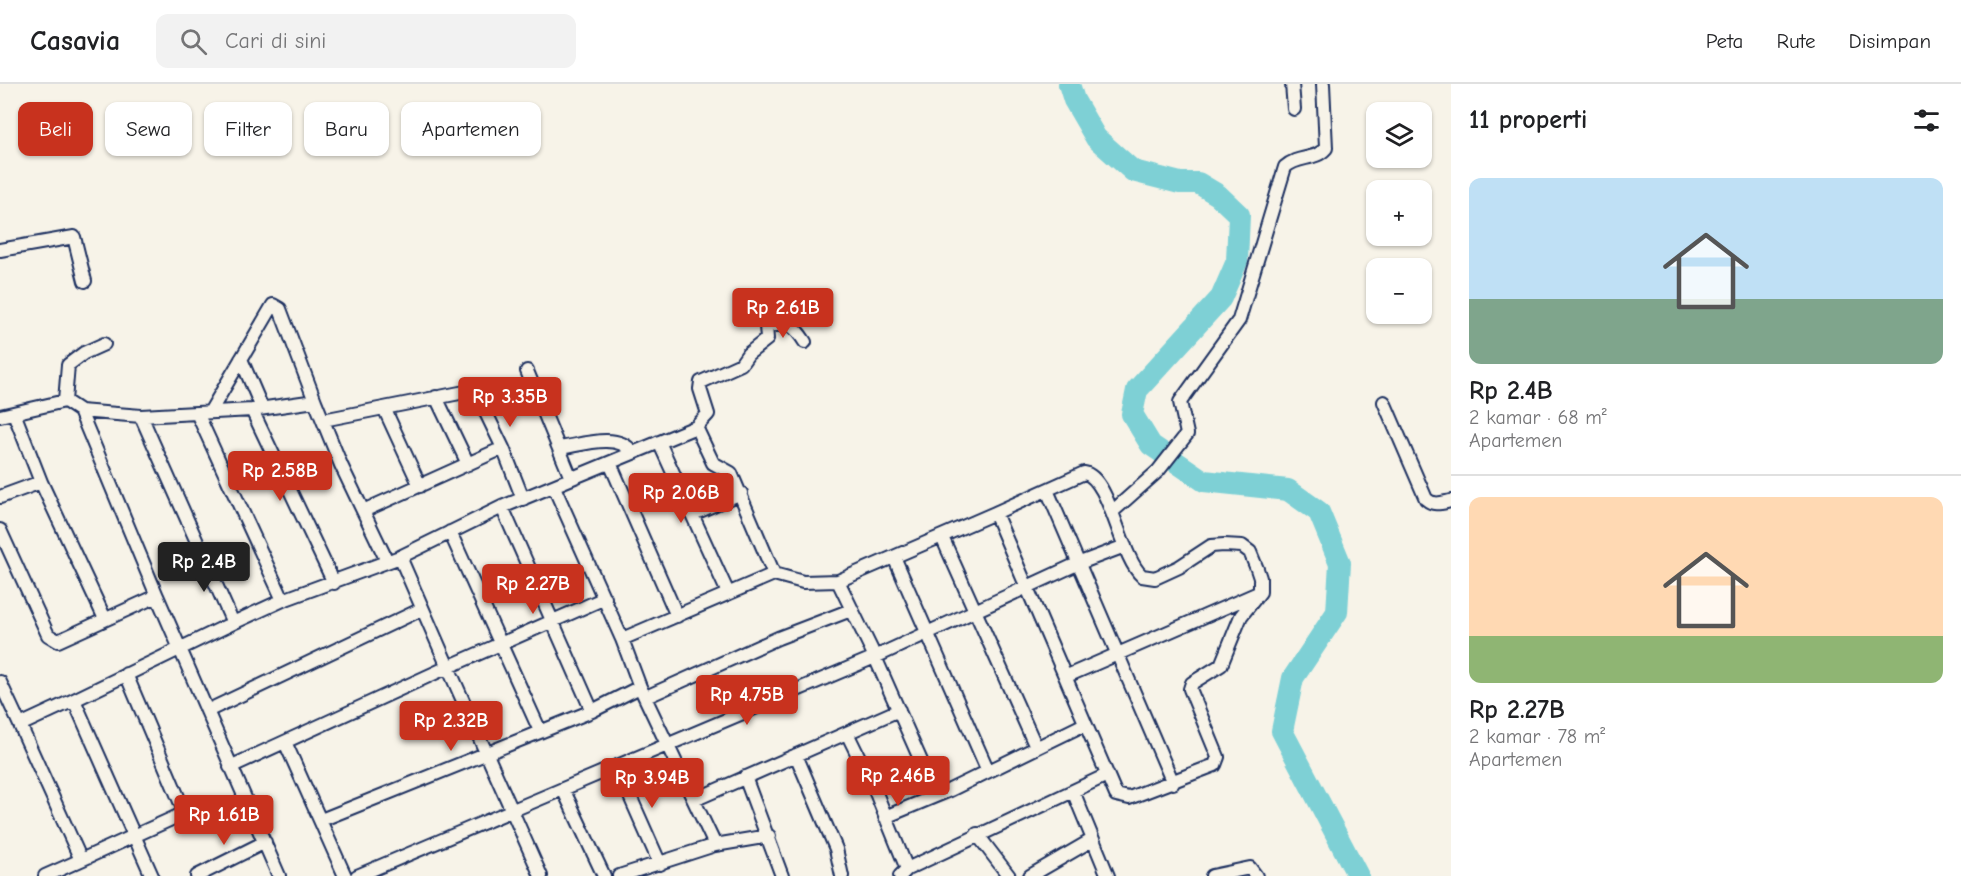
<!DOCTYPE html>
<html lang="id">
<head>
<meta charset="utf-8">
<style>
  :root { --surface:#fff; --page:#f2f2f2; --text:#202124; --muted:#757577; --line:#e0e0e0; --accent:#c8321e }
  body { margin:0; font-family:"Comic Neue",sans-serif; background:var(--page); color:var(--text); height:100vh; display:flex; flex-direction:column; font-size:22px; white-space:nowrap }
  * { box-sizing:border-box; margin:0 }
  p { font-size:20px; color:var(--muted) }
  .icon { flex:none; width:33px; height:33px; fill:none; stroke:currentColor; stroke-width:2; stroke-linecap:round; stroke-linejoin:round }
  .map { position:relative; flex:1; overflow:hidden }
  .panel { display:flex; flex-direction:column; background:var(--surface); width:510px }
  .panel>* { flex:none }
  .guide { position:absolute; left:18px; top:18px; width:570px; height:54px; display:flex; gap:12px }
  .tools { position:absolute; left:1366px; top:18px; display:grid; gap:12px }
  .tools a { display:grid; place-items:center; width:66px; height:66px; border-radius:12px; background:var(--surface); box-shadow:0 2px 4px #0004; font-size:30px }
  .price { position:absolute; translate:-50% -51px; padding:0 14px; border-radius:6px; background:var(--accent); color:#fff; font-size:20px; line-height:39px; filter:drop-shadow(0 2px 3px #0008) }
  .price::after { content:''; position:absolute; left:50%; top:36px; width:18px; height:14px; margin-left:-9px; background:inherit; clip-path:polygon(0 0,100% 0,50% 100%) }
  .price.current { background:#222; color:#fff }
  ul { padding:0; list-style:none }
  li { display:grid; align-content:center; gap:12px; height:318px; padding:0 18px }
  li+li { border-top:2px solid var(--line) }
  li span { display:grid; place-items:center; height:186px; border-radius:12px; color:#555 }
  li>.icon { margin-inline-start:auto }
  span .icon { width:108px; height:108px; fill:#fffc; stroke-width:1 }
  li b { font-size:26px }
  h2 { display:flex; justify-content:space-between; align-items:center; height:72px; padding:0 18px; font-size:26px }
  .pill { padding:0 21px; border-radius:12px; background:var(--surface); box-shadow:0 2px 4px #0004; font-size:21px; line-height:54px }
  .pill.current { background:var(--accent); color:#fff }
  header { display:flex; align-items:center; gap:36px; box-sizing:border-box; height:84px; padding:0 30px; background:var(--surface); border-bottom:2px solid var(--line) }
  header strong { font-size:28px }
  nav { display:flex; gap:33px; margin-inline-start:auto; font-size:21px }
  .search { width:420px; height:54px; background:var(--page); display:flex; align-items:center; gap:15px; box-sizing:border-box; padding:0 21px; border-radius:12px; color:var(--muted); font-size:22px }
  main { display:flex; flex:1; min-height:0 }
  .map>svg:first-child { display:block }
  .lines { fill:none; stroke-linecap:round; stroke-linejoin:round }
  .river { stroke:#7ed0d5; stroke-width:22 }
  .street-casing { stroke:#1b2f5e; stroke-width:16 }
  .street { stroke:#f7f3e8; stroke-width:12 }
</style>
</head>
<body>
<header>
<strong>Casavia</strong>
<div class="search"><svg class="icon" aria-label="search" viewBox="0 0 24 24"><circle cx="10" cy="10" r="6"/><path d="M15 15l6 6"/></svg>Cari di sini</div>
<nav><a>Peta</a><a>Rute</a><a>Disimpan</a></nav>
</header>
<main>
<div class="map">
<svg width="1451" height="792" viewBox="0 0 1451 792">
  <rect width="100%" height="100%" fill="#f7f3e8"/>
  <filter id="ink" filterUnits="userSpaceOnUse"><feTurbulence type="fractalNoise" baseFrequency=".0167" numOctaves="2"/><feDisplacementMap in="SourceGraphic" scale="12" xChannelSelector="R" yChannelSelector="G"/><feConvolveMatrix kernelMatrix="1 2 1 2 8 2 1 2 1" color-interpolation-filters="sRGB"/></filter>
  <g filter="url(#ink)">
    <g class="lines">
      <!-- river -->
      <path class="river" d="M1069,0L1074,16L1096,54L1133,87L1180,99H1198L1218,111L1239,131L1237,177L1221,214L1137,306L1132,330L1151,361L1204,397L1288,406L1319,428L1340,479L1337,528L1293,594L1282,647L1358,792"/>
      <!-- street casing -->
      <g class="street-casing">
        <path id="street" d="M1292,0L1294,25
          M0,166L74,153L85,197
          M766,242C789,239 793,239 805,258
          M241,275L262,324
          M527,287L571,394
          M436,313L468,380
          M65,317L68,281L84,269L104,260
          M1384,318L1426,415C1434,422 1441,419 1451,417
          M384,324L420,402
          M252,326L334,499
          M210,328L273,221L280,225L315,317
          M14,329L41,398
          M197,329L283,516
          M0,332L65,317L80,327L141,332L252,326L315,317L341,381L387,477
          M323,336L475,306L503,364L523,415
          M659,358L728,509
          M560,364C581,361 618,348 632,368
          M610,379L677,532
          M554,403L622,555L774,490L731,389L713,379L696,343
          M1047,406L1173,699
          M0,413L41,398L105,535
          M502,423L592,627
          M363,427L503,364
          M1112,428L1158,387L1187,350L1180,318L1239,236L1285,83C1298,71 1315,77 1326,64L1323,0
          M693,430L741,409
          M0,446L48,551L58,557L157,512L80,327
          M450,448L540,647
          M942,453L1036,663
          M894,473L988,687
          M774,490L803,498L838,497L875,573L936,711
          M838,497L995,429L1116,711L1129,714L1215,681L1218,673L1190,605L1192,599L1221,581L1241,532L1260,508V494L1257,485L1250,468L1242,462L1224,461L1211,462L1179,483L1155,494L1142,492C1120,473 1110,393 1084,389L995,429
          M157,512L279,792
          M233,539L283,516L400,473L502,423L696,343L708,330L700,305L701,298L741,280L748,270L767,255L766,242L758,228
          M622,555L640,603L715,761
          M1067,592L1258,509
          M0,598L20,641
          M646,613L778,554L851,526
          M74,616L233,539L141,332
          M207,627L422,525
          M847,649L874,704L907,785L900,792
          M285,658L345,792
          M796,671L836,765L842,792
          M230,683L448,583L400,473
          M617,683L660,780
          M745,693L782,792
          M563,705L604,792
          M1073,707L1108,792
          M694,716L899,626
          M885,733L950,706L1085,640
          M321,736L592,627L640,603
          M977,750L1009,792
          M81,776L178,732L184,727L126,590
          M907,785L1107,691
          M45,792L81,776L20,641L74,616L152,792
          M197,792L265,758
          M357,792L875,573L1077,480L1125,462
          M541,792L448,583L605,514
          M619,792L715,761L769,752
          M1030,792L1092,756
          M1212,792L1250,784L1256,792"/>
      </g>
      <!-- street -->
      <use href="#street" class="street"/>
    </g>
  </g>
</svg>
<div class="tools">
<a><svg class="icon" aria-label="layers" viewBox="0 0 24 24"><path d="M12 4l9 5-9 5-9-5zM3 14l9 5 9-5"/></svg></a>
<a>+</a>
<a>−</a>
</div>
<b class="price" style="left:783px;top:255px">Rp 2.61B</b>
<b class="price" style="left:510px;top:344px">Rp 3.35B</b>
<b class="price" style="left:280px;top:418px">Rp 2.58B</b>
<b class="price" style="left:681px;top:440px">Rp 2.06B</b>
<b class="price current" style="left:204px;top:509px">Rp 2.4B</b>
<b class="price" style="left:533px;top:531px">Rp 2.27B</b>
<b class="price" style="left:747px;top:642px">Rp 4.75B</b>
<b class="price" style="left:451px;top:668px">Rp 2.32B</b>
<b class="price" style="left:898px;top:723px">Rp 2.46B</b>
<b class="price" style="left:652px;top:725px">Rp 3.94B</b>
<b class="price" style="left:224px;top:762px">Rp 1.61B</b>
<div class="guide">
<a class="pill current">Beli</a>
<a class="pill">Sewa</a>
<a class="pill">Filter</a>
<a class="pill">Baru</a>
<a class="pill">Apartemen</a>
</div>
</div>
<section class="panel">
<h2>11 properti<svg class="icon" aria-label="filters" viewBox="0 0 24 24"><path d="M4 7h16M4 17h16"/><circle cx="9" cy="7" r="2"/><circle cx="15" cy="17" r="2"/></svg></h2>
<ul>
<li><span style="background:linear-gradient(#bfe0f5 65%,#7fa58c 0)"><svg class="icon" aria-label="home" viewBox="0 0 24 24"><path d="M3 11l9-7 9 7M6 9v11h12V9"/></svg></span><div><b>Rp 2.4B</b><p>2 kamar · 68 m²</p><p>Apartemen</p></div></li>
<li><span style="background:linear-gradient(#ffd9b3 75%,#8fb573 0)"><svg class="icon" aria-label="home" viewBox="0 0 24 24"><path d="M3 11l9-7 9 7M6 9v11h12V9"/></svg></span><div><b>Rp 2.27B</b><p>2 kamar · 78 m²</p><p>Apartemen</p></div></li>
</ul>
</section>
</main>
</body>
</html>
